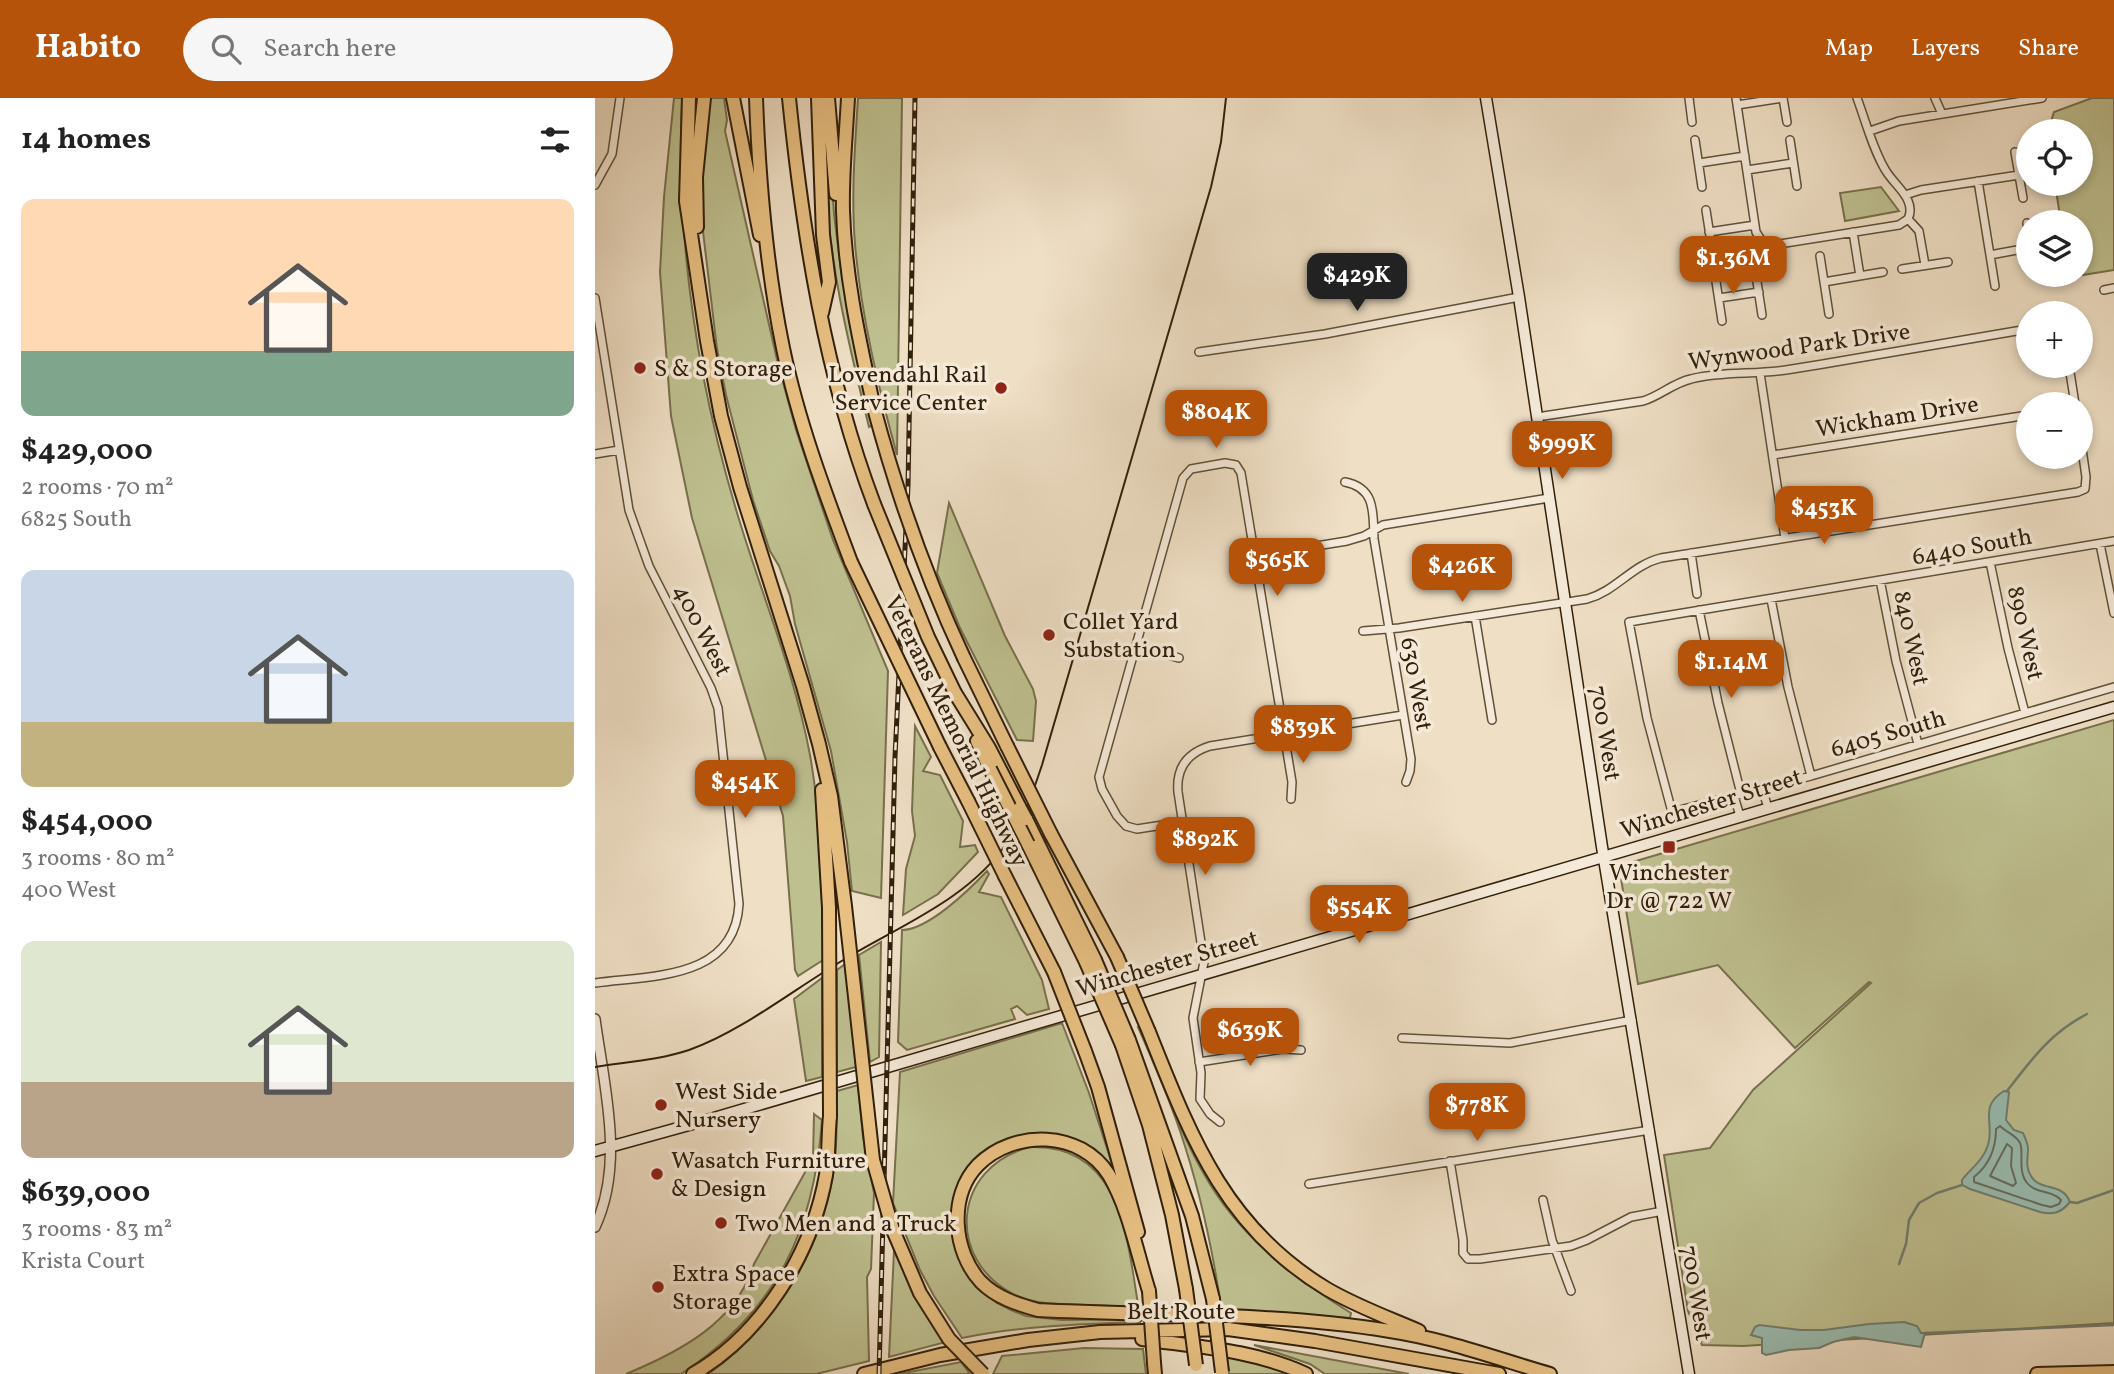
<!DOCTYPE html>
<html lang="en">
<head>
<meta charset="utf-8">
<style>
  :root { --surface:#fff; --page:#f6f6f6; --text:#222; --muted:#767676; --accent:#b45309 }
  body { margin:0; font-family:Vollkorn,serif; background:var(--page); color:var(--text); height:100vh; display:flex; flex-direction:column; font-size:26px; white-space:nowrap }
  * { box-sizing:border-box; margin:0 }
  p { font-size:23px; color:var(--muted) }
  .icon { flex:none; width:38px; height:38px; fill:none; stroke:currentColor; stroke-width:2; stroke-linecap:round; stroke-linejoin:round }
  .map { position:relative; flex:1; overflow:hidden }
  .panel { display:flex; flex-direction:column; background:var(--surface); width:595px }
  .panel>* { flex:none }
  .controls { position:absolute; left:1421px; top:21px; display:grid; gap:14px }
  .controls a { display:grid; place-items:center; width:77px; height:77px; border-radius:50%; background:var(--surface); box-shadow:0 4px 10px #0003; font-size:35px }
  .price { position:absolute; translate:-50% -60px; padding:0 16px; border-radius:14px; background:var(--accent); color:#fff; font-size:23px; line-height:46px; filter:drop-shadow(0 2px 4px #0008) }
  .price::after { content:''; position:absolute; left:50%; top:42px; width:21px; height:16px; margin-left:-10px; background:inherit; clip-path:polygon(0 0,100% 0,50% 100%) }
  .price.current { background:#222; color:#fff }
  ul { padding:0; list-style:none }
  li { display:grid; align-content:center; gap:14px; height:371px; padding:0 21px }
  li span { display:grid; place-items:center; height:217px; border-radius:14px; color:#555 }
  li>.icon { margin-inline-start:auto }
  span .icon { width:126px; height:126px; fill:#fffc; stroke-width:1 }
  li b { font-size:30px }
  h2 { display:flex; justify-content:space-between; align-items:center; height:84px; padding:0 21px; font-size:30px }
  header { display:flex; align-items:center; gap:42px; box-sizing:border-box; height:98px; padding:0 35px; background:var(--accent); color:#fff }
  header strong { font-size:33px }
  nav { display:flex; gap:38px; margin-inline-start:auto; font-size:24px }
  .search { width:490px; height:63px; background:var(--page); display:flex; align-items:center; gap:18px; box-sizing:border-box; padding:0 24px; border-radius:38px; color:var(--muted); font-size:26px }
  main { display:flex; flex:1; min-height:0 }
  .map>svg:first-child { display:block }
  .green { fill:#bfc090; stroke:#78704d; stroke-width:2 }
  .water { fill:#9abdb2; stroke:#707e6f; stroke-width:2 }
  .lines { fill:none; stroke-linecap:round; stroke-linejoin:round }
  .shore { stroke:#666e5e; stroke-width:2 }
  .stream { stroke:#707e6f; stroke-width:2.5 }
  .minor-casing { stroke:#615039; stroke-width:10 }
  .tertiary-casing { stroke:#615039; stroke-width:12 }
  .secondary-casing { stroke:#32200a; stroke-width:13 }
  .motorway-casing { stroke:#32200a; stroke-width:16 }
  .minor { stroke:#f5ead9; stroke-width:7 }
  .tertiary { stroke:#f5ead9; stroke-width:9 }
  .secondary { stroke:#f5ead9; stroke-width:10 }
  .motorway { stroke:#e8c082; stroke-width:12 }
  .tram { stroke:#32200a; stroke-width:2 }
  .rail-casing { stroke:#32200a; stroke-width:5 }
  .rail { stroke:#f5ead9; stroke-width:2.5; stroke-dasharray:8; stroke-linecap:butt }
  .motorway-bridge-casing { stroke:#32200a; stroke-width:16; stroke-linecap:butt }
  .motorway-bridge { stroke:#e8c082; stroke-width:12 }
  .poi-dot { fill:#8f2418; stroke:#f5ead9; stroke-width:2.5 }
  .labels { text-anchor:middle; stroke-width:7; stroke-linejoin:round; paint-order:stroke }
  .street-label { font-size:24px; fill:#32200a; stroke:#f5ead9 }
  .poi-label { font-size:24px; fill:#32200a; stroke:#f5ead9; text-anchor:start }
</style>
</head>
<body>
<header>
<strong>Habito</strong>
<div class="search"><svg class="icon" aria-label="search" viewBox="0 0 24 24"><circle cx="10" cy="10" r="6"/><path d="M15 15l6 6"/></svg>Search here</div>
<nav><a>Map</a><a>Layers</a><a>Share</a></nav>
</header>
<main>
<section class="panel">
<h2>14 homes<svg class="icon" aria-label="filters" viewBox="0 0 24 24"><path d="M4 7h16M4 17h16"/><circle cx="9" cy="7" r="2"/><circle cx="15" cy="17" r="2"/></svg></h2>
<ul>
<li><span style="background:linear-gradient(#ffd9b3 70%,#7fa58c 0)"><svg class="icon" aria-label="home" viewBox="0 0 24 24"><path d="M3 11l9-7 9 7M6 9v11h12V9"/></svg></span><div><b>$429,000</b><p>2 rooms · 70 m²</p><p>6825 South</p></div></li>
<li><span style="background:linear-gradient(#c9d6e8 70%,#c2b280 0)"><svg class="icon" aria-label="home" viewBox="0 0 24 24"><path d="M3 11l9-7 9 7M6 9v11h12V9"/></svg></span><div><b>$454,000</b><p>3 rooms · 80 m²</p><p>400 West</p></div></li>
<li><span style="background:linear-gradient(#dfe7d0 65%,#b9a48a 0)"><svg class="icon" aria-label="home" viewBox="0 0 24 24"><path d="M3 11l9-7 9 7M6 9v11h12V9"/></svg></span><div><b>$639,000</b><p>3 rooms · 83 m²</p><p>Krista Court</p></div></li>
</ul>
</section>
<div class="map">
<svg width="1519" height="1276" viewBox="0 0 1519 1276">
  <rect width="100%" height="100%" fill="#efdfc5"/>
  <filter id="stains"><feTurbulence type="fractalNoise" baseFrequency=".00286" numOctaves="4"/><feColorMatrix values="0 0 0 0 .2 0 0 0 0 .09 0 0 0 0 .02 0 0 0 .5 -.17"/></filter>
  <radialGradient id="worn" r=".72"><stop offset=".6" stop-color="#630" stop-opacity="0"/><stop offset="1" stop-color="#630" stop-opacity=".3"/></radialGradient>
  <!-- green -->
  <path class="green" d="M79,0H87C81,138 101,276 140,408C164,491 199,571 215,657C227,724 227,794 228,862L203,878L200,872L188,718L97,420L76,318L65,174L69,99Z
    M113,0H129L132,22L130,33L183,266L201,332L238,442L293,573L286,800L257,793L252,744L236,653L200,526L195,498L184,468L175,453L158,402L131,297L122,251L107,125V69Z
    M231,0L239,116L246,173L278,327L274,329C253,244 232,157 230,70C230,47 231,23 231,0Z
    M263,0H307L302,357C283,288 266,217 260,146C256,97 260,48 263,0Z
    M1497,0H1519V172L1475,179V177H1486V124H1466L1460,86H1486V33H1453L1459,14Z
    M1286,89L1304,113L1250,123L1245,95Z
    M354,405L410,538L438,591L441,603L438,643L422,642L365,530L342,475Z
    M1519,622V1225L1148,1248L1107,1247L1093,1213L1069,1057L1115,1050L1158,992L1276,885L1274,884L1200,950L1123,867L1043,886L1024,768Z
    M320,628L336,659L328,673L345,677L368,723L365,749L380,747L383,754L343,796L308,817L311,771L320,738L317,713Z
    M392,773L394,776L384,794L406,799L447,882L454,911L432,917L422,908L416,911L420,921L312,952L303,944L307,832C333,832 374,792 392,773Z
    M286,844L284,959L275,964L264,857Z
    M250,866L261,969L242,974V872Z
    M227,880V979L211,983L199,901Z
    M467,925L494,995L521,1078L461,1037L446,1036L422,1038L405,1046L360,1102L357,1124L358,1141L363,1157L378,1184L402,1205L416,1212L431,1218L467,1222L545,1221V1224C485,1226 426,1228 367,1240L339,1198L325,1172L298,1105L305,974Z
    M545,928C566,977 582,1030 609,1076C643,1137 697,1179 756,1215L755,1220L698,1216L627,1215C618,1153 605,1092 585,1033C573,997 558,963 543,929Z
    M263,987L268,1039L279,1095L276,1171L272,1179L274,1263L221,1276H113C183,1227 230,1147 240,1063C242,1040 242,1016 242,993Z
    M219,1016L227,1022C219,1132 183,1211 89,1274L86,1276H31C84,1254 141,1225 159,1166L218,1060Z
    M435,1049C528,1046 532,1143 544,1212H525L516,1208C490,1206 443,1209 420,1197C350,1162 357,1069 435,1049Z
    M299,1153L320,1195L351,1244L294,1259Z
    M659,1247L814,1276H730L715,1266Z
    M489,1250L548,1251L551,1276H398L407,1258Z
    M632,1257L653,1261L700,1276H634Z
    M366,1264L375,1276H304Z"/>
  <!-- water -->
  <path class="water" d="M1409,993L1414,994L1411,1022L1419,1032L1428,1035C1430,1040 1433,1045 1433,1051C1433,1060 1430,1069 1436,1078C1445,1094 1468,1084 1475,1104C1466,1115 1458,1117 1445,1114L1375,1091L1367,1087V1082C1376,1070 1388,1063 1393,1047C1400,1025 1383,1009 1409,993Z
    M1309,1224L1322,1228L1326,1235H1330L1326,1249L1259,1239L1238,1244L1224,1250L1194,1252L1171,1257L1167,1255V1240L1156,1237L1160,1229L1164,1227L1205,1232H1229L1274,1226Z"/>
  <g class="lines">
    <!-- shore -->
    <path class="shore" d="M1405,1028C1410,1033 1419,1037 1423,1042C1431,1050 1421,1071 1432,1085C1441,1096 1458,1092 1466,1102L1464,1106L1456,1109L1447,1107L1379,1084V1079C1394,1067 1401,1050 1401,1031Z
      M1412,1046L1417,1050L1416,1068L1421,1085L1418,1088L1395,1078Z"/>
    <!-- stream -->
    <path class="stream" d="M1412,993C1437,961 1455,935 1492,916
      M1475,1104L1482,1105L1519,1092
      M1304,1166L1311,1146L1314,1122L1324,1105L1342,1095L1367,1087
      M1330,1235L1519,1227"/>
    <!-- minor casing -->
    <g class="minor-casing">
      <path id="minor" d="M1094,0L1097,24
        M1141,0L1161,134L1168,145L1178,147L1304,127L1313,121
        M1188,0L1192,24
        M1262,0C1271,24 1278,52 1291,73C1300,88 1322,102 1313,121
        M1340,0L1347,16
        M1142,7L1188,0
        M1275,33L1304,23L1447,0
        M1100,42L1107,89
        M1195,42L1202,88
        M1420,54L1428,100
        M1104,65L1150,58
        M1152,72L1198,65
        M1383,83L1400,188
        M0,87L17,56L25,0
        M1310,97L1326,92L1424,77
        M1111,112L1118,157
        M1313,121L1324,133L1330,167
        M1432,125L1433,134
        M1114,134L1160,127
        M1258,134L1265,178
        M1395,157L1433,150
        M1225,158L1234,216
        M1307,171L1353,164
        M1120,177L1127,223
        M1229,184L1288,174
        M1509,192L1519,190
        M0,200L34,412L54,468L116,590L123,610L144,806C140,882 57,877 0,885
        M1124,200L1164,194
        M1167,217L1159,164L1168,145
        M604,254L730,236L924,199
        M1474,268L1480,306
        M1165,275L1190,440
        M942,319L1048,303C1065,298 1078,285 1096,281C1128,273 1159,277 1191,272C1272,259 1353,245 1433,231
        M0,356L24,352
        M1178,357L1433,317
        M750,384C781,390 778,415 779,441L816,661L815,673L811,684
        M1519,443L1034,524L1052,620L1077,714L1216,678L1519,589
        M1505,446L1519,515
        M1096,455L1102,496
        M660,458L752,443L769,438L788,427L954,400
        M1395,464L1413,550L1430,615
        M1285,482L1301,563L1323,646
        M1176,501L1193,589L1216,678
        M1104,512L1123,605L1146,696
        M880,518L897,622
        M768,533L804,530L992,501C1021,493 1037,467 1066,460L1483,394L1490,391L1491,379L1486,344
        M540,548L584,560
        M1167,690L1173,710
        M1139,698L1145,718
        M587,724L542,731L531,728L522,718L507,691L504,679L588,380L596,371L630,365L641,367L646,375L697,684L696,701
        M807,940L915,945L1037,922
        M604,964L688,951L706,952
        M625,1024L615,1016L605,1001L606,975L598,920L609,864L583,694C581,670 592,655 615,648L808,617
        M855,1063L868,1142V1155L873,1161H885L976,1148L992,1142L1036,1119L1068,1113
        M714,1086L1055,1032
        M948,1102L957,1142L976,1193"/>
    </g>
    <!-- tertiary casing -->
    <g class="tertiary-casing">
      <path id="tertiary" d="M0,921C9,988 30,1065 0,1129"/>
    </g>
    <!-- secondary casing -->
    <g class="secondary-casing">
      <path id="secondary" d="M891,0L924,199L1007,749L1094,1276
        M0,1053L112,1022L1519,609"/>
    </g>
    <!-- motorway casing -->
    <g class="motorway-casing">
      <path id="motorway" d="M94,0L91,103L112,243L126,318L145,389L208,588L224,646L236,698L250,808
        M138,0L165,137
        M161,0C164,83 171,168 188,250C203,323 230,395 256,464
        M194,0C208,138 230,276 279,406
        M223,0L228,137L234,184L227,215
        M233,0L241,96
        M253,0C251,38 247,76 248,113C250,180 265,245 279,310
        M102,129L101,79L109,0
        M369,560L412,648
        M360,595L394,650L425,710
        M382,643L395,671
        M345,649L373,703
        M227,692L234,810
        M431,721L500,862
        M456,736L522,859
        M433,746L491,864
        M410,778L459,874
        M554,934C596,1039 630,1130 732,1191C761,1208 794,1220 824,1233
        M534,942L597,1118L618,1201
        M527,947L554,1027L577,1117L591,1191
        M490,953L503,989L543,1134
        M554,1193C542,1155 534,1111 514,1077C486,1032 419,1031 383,1067C353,1098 358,1154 386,1184C402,1200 422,1206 443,1212C560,1218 679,1214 795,1233C849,1241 903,1261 955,1276
        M547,1241C603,1249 659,1252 711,1276
        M559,1265L560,1276
        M98,1276C168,1236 217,1155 231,1077C234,1058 233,1037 235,1018
        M269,1276L345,1257L433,1242L505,1234L633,1231L720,1243L904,1276
        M1442,1276L1519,1274"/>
    </g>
    <!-- minor -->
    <use href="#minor" class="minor"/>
    <!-- tertiary -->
    <use href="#tertiary" class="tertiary"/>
    <!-- secondary -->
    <use href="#secondary" class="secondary"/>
    <!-- motorway -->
    <use href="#motorway" class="motorway"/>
    <!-- tram -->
    <path class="tram" d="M0,969C31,964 64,962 94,952C146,934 202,889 250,861C308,826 372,802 412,745C429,721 438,694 447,667L616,89L626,44L631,0"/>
    <!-- rail casing -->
    <g class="rail-casing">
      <path id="rail" d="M284,1276L300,659L313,388L320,0"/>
    </g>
    <!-- rail -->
    <use href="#rail" class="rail"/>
    <!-- motorway-bridge casing -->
    <g class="motorway-bridge-casing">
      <path id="motorway-bridge" d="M279,310C302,396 331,479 369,560
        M279,406L333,539L360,595
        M256,464L345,649
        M412,648L456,736
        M395,671L433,746
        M373,703L410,778
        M425,710L431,721
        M250,808L278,1062L298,1132L325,1195L354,1241L388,1276
        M234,810L235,1018
        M522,859L554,934
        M500,862L534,942
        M491,864L527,947
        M459,874L490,953
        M591,1191L601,1267
        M554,1193L559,1265
        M618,1201L627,1274"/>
    </g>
    <!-- motorway-bridge -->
    <use href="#motorway-bridge" class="motorway-bridge"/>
  </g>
  <!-- markers -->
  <g class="poi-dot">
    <circle cx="45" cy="270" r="7"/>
    <circle cx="406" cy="290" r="7"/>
    <circle cx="454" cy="537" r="7"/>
    <rect x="1067" y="742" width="14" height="14" rx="3.5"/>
    <circle cx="66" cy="1007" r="7"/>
    <circle cx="62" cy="1076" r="7"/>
    <circle cx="126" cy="1125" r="7"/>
    <circle cx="63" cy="1189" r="7"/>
  </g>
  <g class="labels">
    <!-- street labels -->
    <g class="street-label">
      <text transform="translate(1204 248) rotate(-8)" y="8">Wynwood Park Drive</text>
      <text transform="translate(1302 318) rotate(-9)" y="8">Wickham Drive</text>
      <text transform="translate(1377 448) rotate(-10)" y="8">6440 South</text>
      <text transform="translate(108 532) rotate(63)" y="8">400 West</text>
      <text transform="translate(1431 535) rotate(77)" y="8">890 West</text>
      <text transform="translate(1317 540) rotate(78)" y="8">840 West</text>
      <text transform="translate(822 586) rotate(80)" y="8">630 West</text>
      <text transform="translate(362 633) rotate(64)" y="8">Veterans Memorial Highway</text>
      <text transform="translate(1011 635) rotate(81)" y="8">700 West</text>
      <text transform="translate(1293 635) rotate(-16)" y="8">6405 South</text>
      <text transform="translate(1116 705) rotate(-17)" y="8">Winchester Street</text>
      <text transform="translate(572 865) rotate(-16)" y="8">Winchester Street</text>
      <text transform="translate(1102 1195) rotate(81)" y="8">700 West</text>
      <text x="586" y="1221">Belt Route</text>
    </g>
    <!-- poi labels -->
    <g class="poi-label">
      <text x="59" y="278">S &amp; S Storage</text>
      <text x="392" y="284" text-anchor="end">Lovendahl Rail<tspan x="392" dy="28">Service Center</tspan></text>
      <text x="468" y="531">Collet Yard<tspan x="468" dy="28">Substation</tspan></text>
      <text x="1074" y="782" text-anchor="middle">Winchester<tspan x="1074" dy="28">Dr @ 722 W</tspan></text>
      <text x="80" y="1001">West Side<tspan x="80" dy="28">Nursery</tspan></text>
      <text x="76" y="1070">Wasatch Furniture<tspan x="76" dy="28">&amp; Design</tspan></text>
      <text x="140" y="1133">Two Men and a Truck</text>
      <text x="77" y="1183">Extra Space<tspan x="77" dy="28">Storage</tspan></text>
    </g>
  </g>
  <rect width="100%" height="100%" filter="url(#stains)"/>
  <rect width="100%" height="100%" fill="url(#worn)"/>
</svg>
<div class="controls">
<a><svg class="icon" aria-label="locate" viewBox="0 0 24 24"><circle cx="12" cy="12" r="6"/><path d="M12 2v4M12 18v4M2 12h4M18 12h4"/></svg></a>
<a><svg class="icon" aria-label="layers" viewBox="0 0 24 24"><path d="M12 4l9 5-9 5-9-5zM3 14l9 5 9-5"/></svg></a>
<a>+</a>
<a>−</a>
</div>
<b class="price" style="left:1138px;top:198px">$1.36M</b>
<b class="price current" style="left:762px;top:215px">$429K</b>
<b class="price" style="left:621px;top:352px">$804K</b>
<b class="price" style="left:967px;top:383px">$999K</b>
<b class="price" style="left:1229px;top:448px">$453K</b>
<b class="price" style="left:682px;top:500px">$565K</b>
<b class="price" style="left:867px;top:506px">$426K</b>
<b class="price" style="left:1136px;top:602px">$1.14M</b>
<b class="price" style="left:708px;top:667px">$839K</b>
<b class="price" style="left:150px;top:722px">$454K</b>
<b class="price" style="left:610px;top:779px">$892K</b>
<b class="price" style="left:764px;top:847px">$554K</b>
<b class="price" style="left:655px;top:970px">$639K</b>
<b class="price" style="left:882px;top:1045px">$778K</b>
</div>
</main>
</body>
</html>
